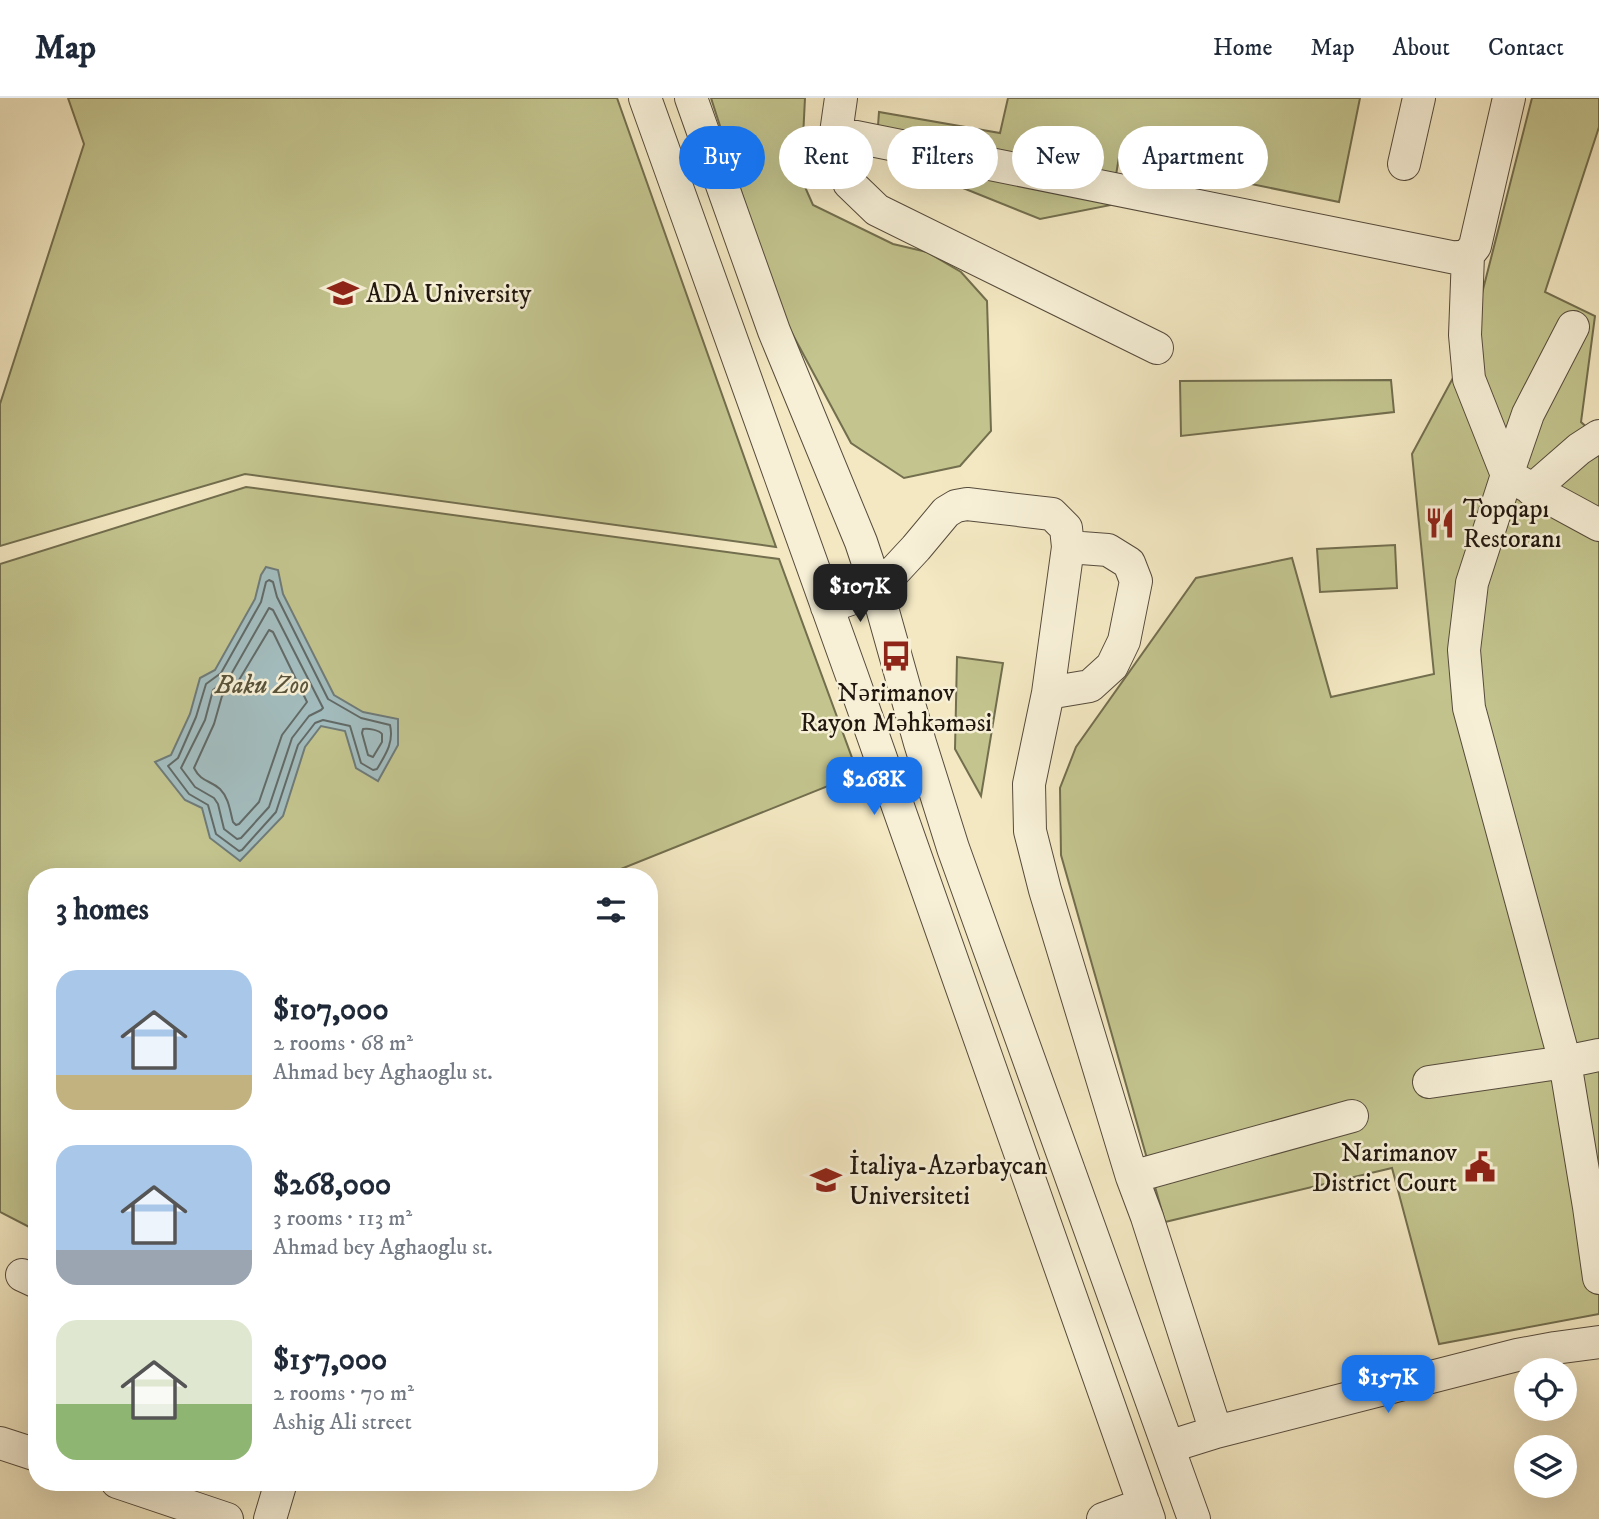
<!DOCTYPE html>
<html lang="en">
<head>
<meta charset="utf-8">
<style>
  :root { --surface:#fff; --page:#f2f2f3; --text:#1f2937; --muted:#747a83; --line:#e0e1e3; --accent:#1a73e8 }
  body { margin:0; font-family:"IM FELL DW Pica",serif; background:var(--page); color:var(--text); height:100vh; display:flex; flex-direction:column; font-size:26px; white-space:nowrap }
  * { box-sizing:border-box; margin:0 }
  p { font-size:23px; color:var(--muted) }
  .icon { flex:none; width:38px; height:38px; fill:none; stroke:currentColor; stroke-width:2; stroke-linecap:round; stroke-linejoin:round }
  .map { position:relative; flex:1; overflow:hidden }
  .panel { position:absolute; left:28px; top:770px; width:630px; height:623px; display:flex; flex-direction:column; background:var(--surface); border-radius:28px; box-shadow:0 7px 28px #0002 }
  .panel>* { flex:none }
  .top-card { position:absolute; left:679px; top:28px; width:665px; height:63px; display:flex; gap:14px }
  .controls { position:absolute; left:1514px; top:1260px; display:grid; gap:14px }
  .controls a { display:grid; place-items:center; width:63px; height:63px; border-radius:50%; background:var(--surface); box-shadow:0 7px 28px #0002; font-size:35px }
  .price { position:absolute; translate:-50% -60px; padding:0 16px; border-radius:14px; background:var(--accent); color:#fff; font-size:23px; line-height:46px; filter:drop-shadow(0 2px 4px #0008) }
  .price::after { content:''; position:absolute; left:50%; top:42px; width:21px; height:16px; margin-left:-10px; background:inherit; clip-path:polygon(0 0,100% 0,50% 100%) }
  .price.selected { background:#222; color:#fff }
  ul { padding:0; list-style:none }
  li { display:flex; align-items:center; gap:21px; height:175px; padding:0 28px }
  li span { display:grid; place-items:center; flex:none; width:196px; height:140px; border-radius:21px; color:#555 }
  li>.icon { margin-inline-start:auto }
  span .icon { width:84px; height:84px; fill:#fffc; stroke-width:1 }
  li b { font-size:30px }
  h2 { display:flex; justify-content:space-between; align-items:center; height:84px; padding:0 28px; font-size:30px }
  .chip { padding:0 24px; border-radius:32px; background:var(--surface); box-shadow:0 7px 28px #0002; font-size:24px; line-height:63px }
  .chip.selected { background:var(--accent); color:#fff }
  header { display:flex; align-items:center; gap:42px; box-sizing:border-box; height:98px; padding:0 35px; background:var(--surface); border-bottom:2px solid var(--line) }
  header strong { font-size:33px }
  nav { display:flex; gap:38px; margin-inline-start:auto; font-size:24px }
  .map>svg:first-child { display:block }
  .green { fill:#c3c48e; stroke:#726e4e; stroke-width:2 }
  .water { fill:#a3bdbf; stroke:#6f7b79; stroke-width:2 }
  .lines { fill:none; stroke-linecap:round; stroke-linejoin:round }
  .shore { stroke:#626a67; stroke-width:2 }
  .minor-casing { stroke:#564b3c; stroke-width:34 }
  .minor { stroke:#f7f0d7; stroke-width:32 }
  .labels { text-anchor:middle; stroke-width:5; stroke-linejoin:round; paint-order:stroke }
  .poi-label { font-size:26px; fill:#21170f; stroke:#f7f0d7; text-anchor:start }
  .park-label { font-size:26px; font-style:italic; fill:#5a543b; stroke:#f7f0d7 }
</style>
</head>
<body>
<header>
<strong>Map</strong>
<nav><a>Home</a><a>Map</a><a>About</a><a>Contact</a></nav>
</header>
<div class="map">
<svg width="1599" height="1421" viewBox="0 0 1599 1421">
  <rect width="100%" height="100%" fill="#f3e8c2"/>
  <filter id="stains"><feTurbulence type="fractalNoise" baseFrequency=".00286" numOctaves="4"/><feColorMatrix values="0 0 0 0 .2 0 0 0 0 .09 0 0 0 0 .02 0 0 0 .5 -.17"/></filter>
  <radialGradient id="worn" r=".72"><stop offset=".6" stop-color="#630" stop-opacity="0"/><stop offset="1" stop-color="#630" stop-opacity=".3"/></radialGradient>
  <!-- green -->
  <path class="green" d="M68,0H617L776,449L245,376L0,448V306L84,46Z
    M711,0H805L801,80L813,107L893,146L927,154L961,174L987,203L991,333L960,368L904,380L851,345L779,211Z
    M1008,0H1360L1339,104L1119,59L1111,107L1040,121L876,55L879,14L1000,35Z
    M1532,0H1599V29L1545,194L1595,218L1581,324L1599,340V1216L1439,1246L1392,1070L1165,1124L1061,757L1060,690L1076,649L1196,480L1292,460L1331,599L1434,576L1412,356L1467,254Z
    M1391,282L1394,314L1181,338L1180,283Z
    M246,389L779,461L858,676L601,779H37V1133L0,1114V466Z
    M1395,447L1397,490L1320,494L1317,451Z
    M957,559L1003,565L981,698L955,651Z"/>
  <!-- water -->
  <path class="water" d="M266,469L278,472L283,496L334,597L363,614L398,621V647L378,683L356,670L345,633L321,628L305,649L283,718L240,763L210,740L202,710L185,702L155,664L171,657L190,616L200,580L215,572L255,501L261,477Z"/>
  <g class="lines">
    <!-- shore -->
    <path class="shore" d="M269,482L273,484L277,499L328,601L361,620L390,627C394,644 386,656 377,671L373,672L361,665L350,628L323,622L315,625L298,647L276,714L242,752L239,753L216,736L208,707L189,696L168,668L178,660L196,619L206,586L221,575L261,504L266,484Z
      M269,510L273,512L323,610L321,612L309,618L292,640L269,709L241,740L237,741L224,731L218,706L214,700L195,689L181,670L205,622L213,592L229,580Z
      M269,532L273,534L307,604L282,637L259,704L239,726L236,727L233,724C230,713 229,700 220,691C210,682 201,684 194,670L214,626L222,598L236,587Z
      M363,631C368,630 379,632 382,636V644L373,659L368,657L362,635Z"/>
    <!-- minor casing -->
    <g class="minor-casing">
      <path id="minor" d="M645,0L852,578L1149,1421
        M691,0L774,233L861,444L877,492L920,645L953,750L1194,1421
        M841,0L836,35L849,85L877,112L1157,250
        M836,35L1456,160L1468,157L1475,148L1509,0
        M1404,66L1419,0
        M1468,157L1465,237L1469,281L1507,377L1528,316L1573,229
        M1532,392L1579,351L1599,338
        M1599,427L1507,377L1472,485L1464,552L1469,610L1565,964L1589,1109L1599,1180
        M827,509L877,492L916,450L946,414L956,408L967,406L1052,416L1066,430L1068,449L1048,595L1029,686L1030,733L1045,792L1132,1079
        M1048,595L1090,588L1112,568L1124,543L1136,483L1129,465L1108,452L1068,449
        M1429,984L1565,964L1599,957
        M22,1177L37,1184
        M1216,1334L1147,1119L1132,1079L1352,1018
        M0,1345L37,1357
        M1168,1349L1216,1334L1517,1257L1555,1250L1599,1244
        M117,1384L227,1421
        M270,1421L281,1384
        M1103,1421L1144,1406"/>
    </g>
    <!-- minor -->
    <use href="#minor" class="minor"/>
  </g>
  <!-- icons -->
  <defs>
    <g id="university-bare" transform="scale(2.415)"><path d="M0-5L7-2L0 1L-7-2ZM-4 1L0 2.5L4 1V4Q0 6-4 4Z" fill="#8f2418" stroke="#f7f0d7" stroke-width="2.5" paint-order="stroke"/></g>
    <g id="restaurant-bare" transform="scale(2.415)"><path d="M-5-6h1v4h1v-4h1v4h1v-4h1v5L-1.5 .5V6h-2V.5L-5-1ZM5-6V6H3V1.5H1.5Q1.5-4 5-6Z" fill="#8f2418" stroke="#f7f0d7" stroke-width="2.5" paint-order="stroke"/></g>
    <g id="bus-bare" transform="scale(2.415)"><path d="M-5-6H5V4H4V6H2V4H-2V6H-4V4H-5ZM-3.5-4V0h7V-4ZM-3.5 1.2v1.5H-2V1.2ZM2 1.2v1.5H3.5V1.2Z" fill="#8f2418" stroke="#f7f0d7" stroke-width="2.5" paint-order="stroke"/></g>
    <g id="civic-bare" transform="scale(2.415)"><path d="M-.6-6.5H3V-4.5H.6V-3L4-1V1h2V6H-6V1h2V-1L-.6-3ZM-1.2 2.5V6h2.4V2.5Z" fill="#8f2418" stroke="#f7f0d7" stroke-width="2.5" paint-order="stroke"/></g>
  </defs>
  <g fill-rule="evenodd">
    <use href="#university-bare" x="343" y="195"/>
    <use href="#restaurant-bare" x="1440" y="425"/>
    <use href="#bus-bare" x="896" y="558"/>
    <use href="#civic-bare" x="1480" y="1069"/>
    <use href="#university-bare" x="826" y="1082"/>
  </g>
  <g class="labels">
    <!-- poi labels -->
    <g class="poi-label">
      <text x="366" y="204">ADA University</text>
      <text x="1463" y="419">Topqapı<tspan x="1463" dy="30">Restoranı</tspan></text>
      <text x="896" y="603" text-anchor="middle">Nərimanov<tspan x="896" dy="30">Rayon Məhkəməsi</tspan></text>
      <text x="1457" y="1063" text-anchor="end">Narimanov<tspan x="1457" dy="30">District Court</tspan></text>
      <text x="849" y="1076">İtaliya-Azərbaycan<tspan x="849" dy="30">Universiteti</tspan></text>
    </g>
    <!-- park labels -->
    <g class="park-label">
      <text x="262" y="595">Baku Zoo</text>
    </g>
  </g>
  <rect width="100%" height="100%" filter="url(#stains)"/>
  <rect width="100%" height="100%" fill="url(#worn)"/>
</svg>
<div class="controls">
<a><svg class="icon" aria-label="locate" viewBox="0 0 24 24"><circle cx="12" cy="12" r="6"/><path d="M12 2v4M12 18v4M2 12h4M18 12h4"/></svg></a>
<a><svg class="icon" aria-label="layers" viewBox="0 0 24 24"><path d="M12 4l9 5-9 5-9-5zM3 14l9 5 9-5"/></svg></a>
</div>
<b class="price selected" style="left:860px;top:526px">$107K</b>
<b class="price" style="left:874px;top:719px">$268K</b>
<b class="price" style="left:1388px;top:1317px">$157K</b>
<div class="top-card">
<a class="chip selected">Buy</a>
<a class="chip">Rent</a>
<a class="chip">Filters</a>
<a class="chip">New</a>
<a class="chip">Apartment</a>
</div>
<section class="panel">
<h2>3 homes<svg class="icon" aria-label="filters" viewBox="0 0 24 24"><path d="M4 7h16M4 17h16"/><circle cx="9" cy="7" r="2"/><circle cx="15" cy="17" r="2"/></svg></h2>
<ul>
<li><span style="background:linear-gradient(#a9c7e8 75%,#c2b280 0)"><svg class="icon" aria-label="home" viewBox="0 0 24 24"><path d="M3 11l9-7 9 7M6 9v11h12V9"/></svg></span><div><b>$107,000</b><p>2 rooms · 68 m²</p><p>Ahmad bey Aghaoglu st.</p></div></li>
<li><span style="background:linear-gradient(#a9c7e8 75%,#9aa5b1 0)"><svg class="icon" aria-label="home" viewBox="0 0 24 24"><path d="M3 11l9-7 9 7M6 9v11h12V9"/></svg></span><div><b>$268,000</b><p>3 rooms · 113 m²</p><p>Ahmad bey Aghaoglu st.</p></div></li>
<li><span style="background:linear-gradient(#dfe7d0 60%,#8fb573 0)"><svg class="icon" aria-label="home" viewBox="0 0 24 24"><path d="M3 11l9-7 9 7M6 9v11h12V9"/></svg></span><div><b>$157,000</b><p>2 rooms · 70 m²</p><p>Ashig Ali street</p></div></li>
</ul>
</section>
</div>
</body>
</html>
